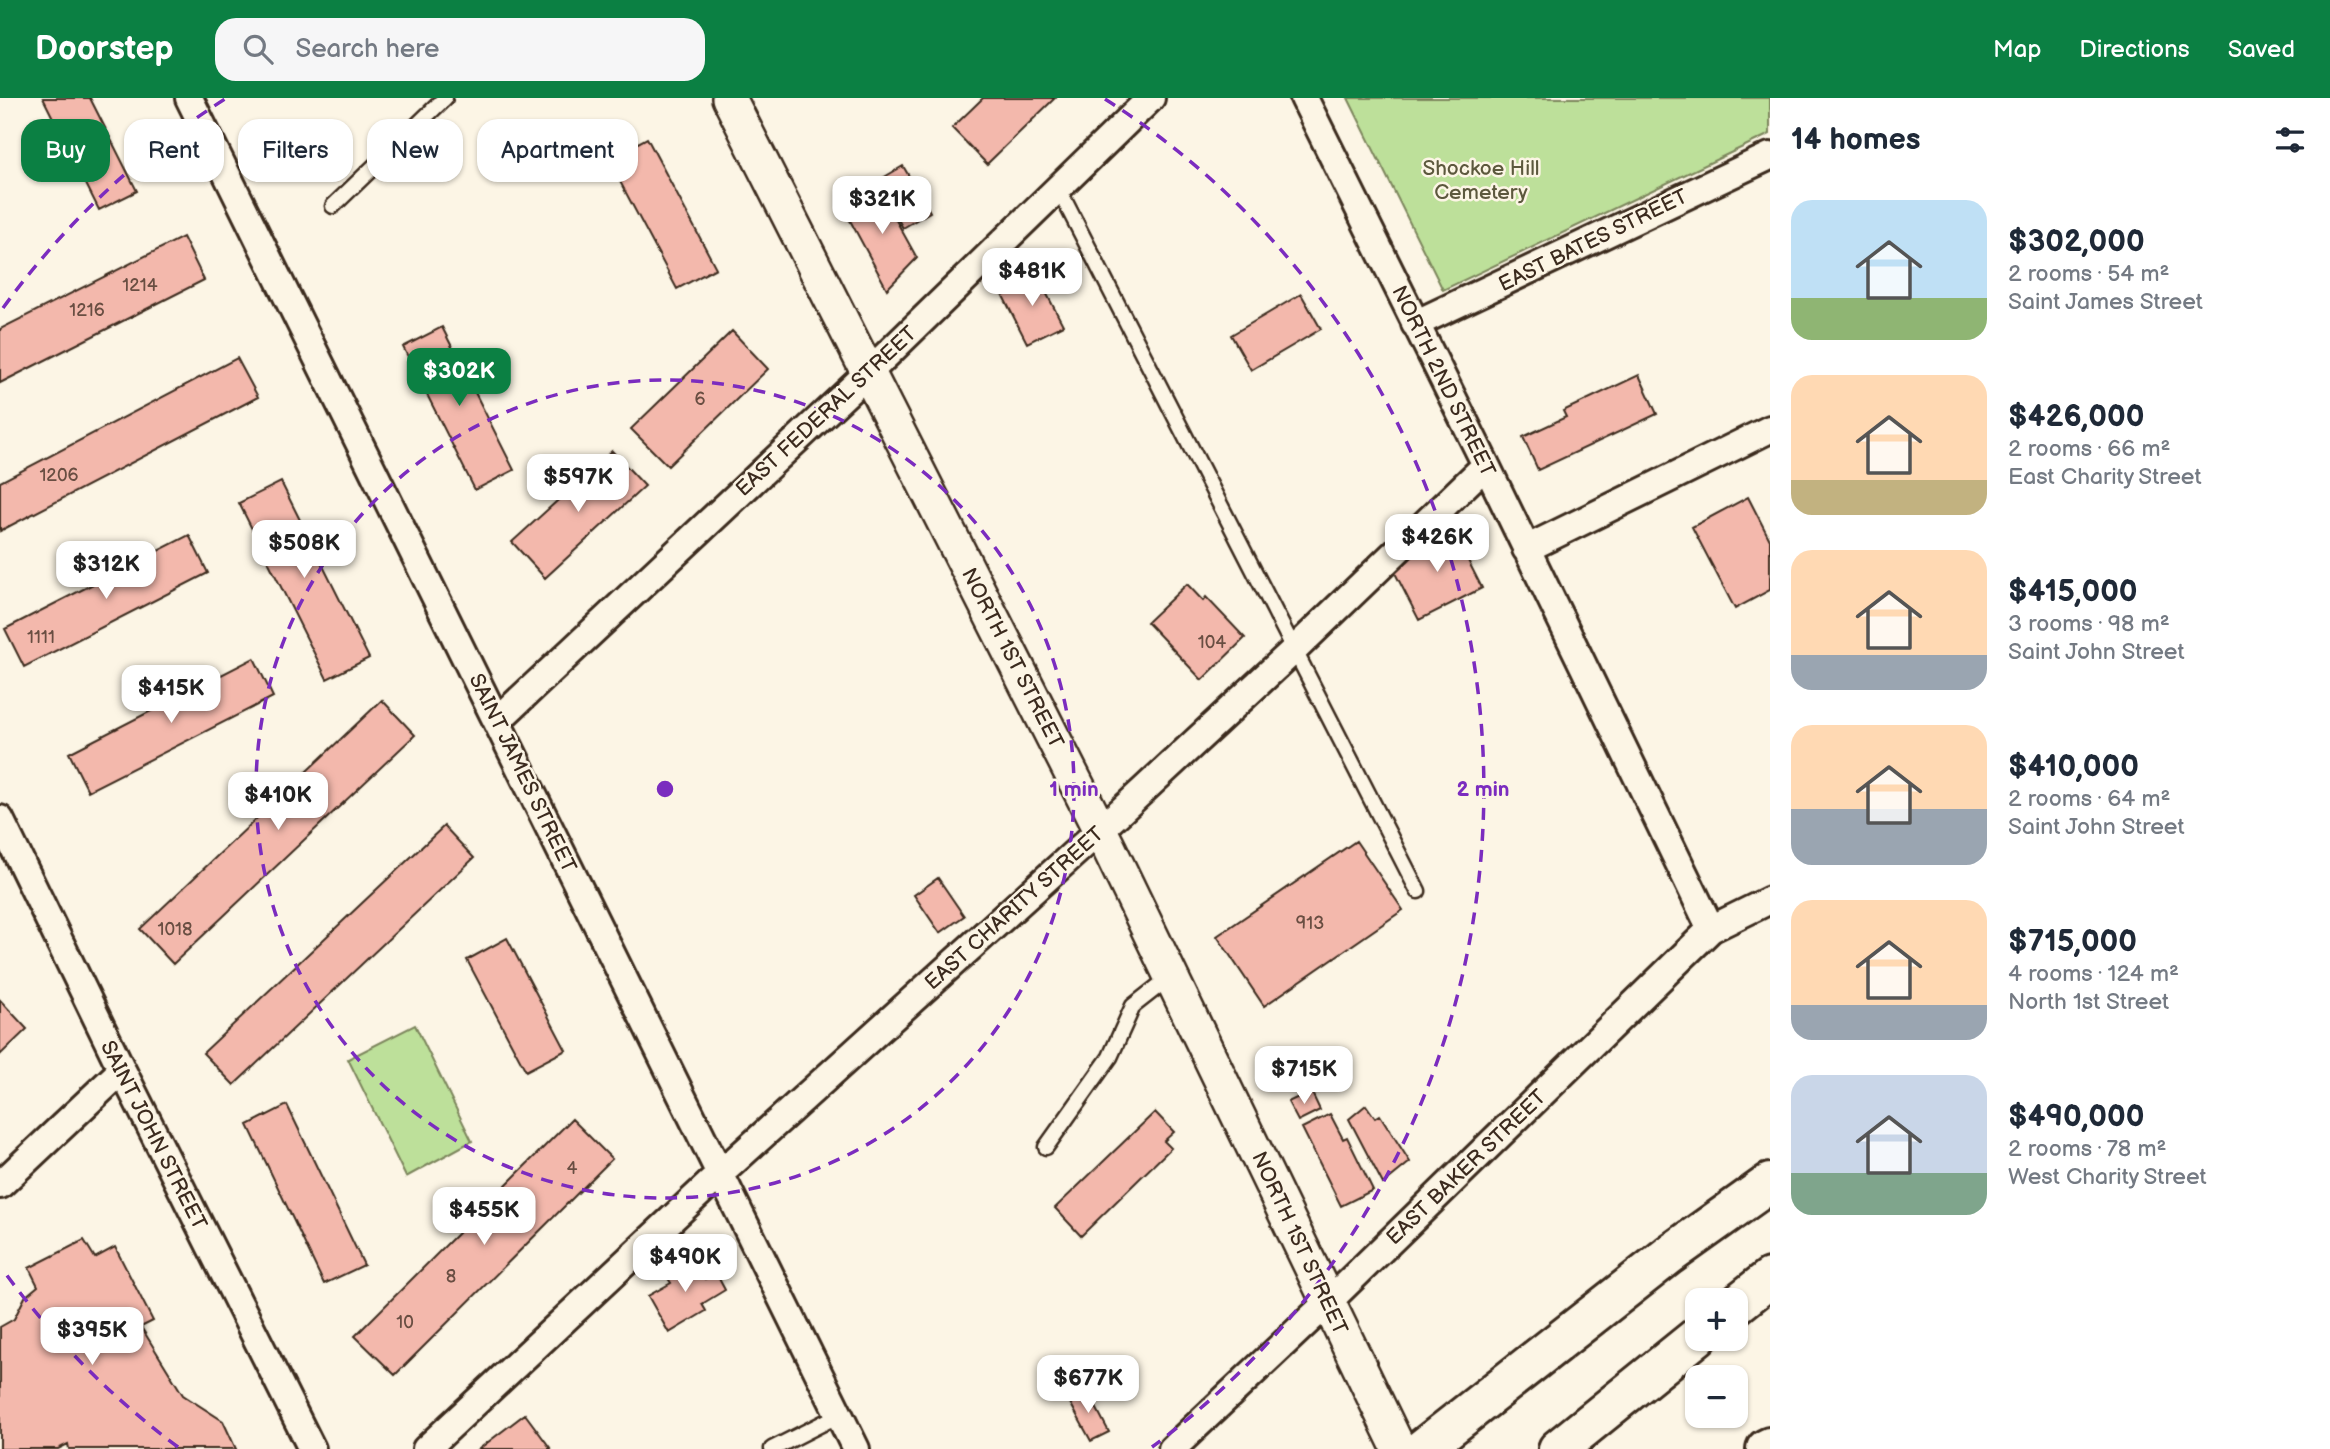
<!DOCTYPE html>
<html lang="en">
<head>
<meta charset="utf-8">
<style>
  :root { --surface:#fff; --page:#f6f6f7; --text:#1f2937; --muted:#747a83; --accent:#0b8043 }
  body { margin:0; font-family:"Balsamiq Sans",sans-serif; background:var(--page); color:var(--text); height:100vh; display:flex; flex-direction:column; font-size:26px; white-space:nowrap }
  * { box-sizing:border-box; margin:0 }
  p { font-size:23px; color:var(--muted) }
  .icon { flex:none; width:38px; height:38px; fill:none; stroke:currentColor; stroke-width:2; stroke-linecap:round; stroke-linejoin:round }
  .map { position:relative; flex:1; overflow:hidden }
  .sheet { display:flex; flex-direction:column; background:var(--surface); width:560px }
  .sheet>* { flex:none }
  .top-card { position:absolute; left:21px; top:21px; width:665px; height:63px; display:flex; gap:14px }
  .controls { position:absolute; left:1685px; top:1190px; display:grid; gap:14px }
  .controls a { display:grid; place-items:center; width:63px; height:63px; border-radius:14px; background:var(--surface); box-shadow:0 2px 5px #0004; font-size:35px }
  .price { position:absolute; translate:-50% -60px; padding:0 16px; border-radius:14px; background:#fff; color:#222; font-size:23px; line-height:46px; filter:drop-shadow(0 2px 4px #0008) }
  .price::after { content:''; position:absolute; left:50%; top:42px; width:21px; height:16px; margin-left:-10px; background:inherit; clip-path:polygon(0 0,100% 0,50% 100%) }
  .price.current { background:var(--accent); color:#fff }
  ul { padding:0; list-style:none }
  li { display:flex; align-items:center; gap:21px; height:175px; padding:0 21px }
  li span { display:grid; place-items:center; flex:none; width:196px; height:140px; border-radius:21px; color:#555 }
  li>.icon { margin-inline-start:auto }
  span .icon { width:84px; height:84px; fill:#fffc; stroke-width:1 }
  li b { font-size:30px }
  h2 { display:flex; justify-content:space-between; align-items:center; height:84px; padding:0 21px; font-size:30px }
  .pill { padding:0 24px; border-radius:21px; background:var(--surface); box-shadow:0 2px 5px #0004; font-size:24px; line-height:63px }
  .pill.current { background:var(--accent); color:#fff }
  header { display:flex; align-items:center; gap:42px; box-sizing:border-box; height:98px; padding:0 35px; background:var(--accent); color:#fff }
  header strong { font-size:33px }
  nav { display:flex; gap:38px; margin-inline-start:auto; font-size:24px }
  .search { width:490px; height:63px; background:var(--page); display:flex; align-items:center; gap:18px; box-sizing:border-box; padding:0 24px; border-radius:21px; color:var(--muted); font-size:26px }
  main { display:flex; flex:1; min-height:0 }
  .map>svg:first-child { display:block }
  .green { fill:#bde09a; stroke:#7c855c; stroke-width:2 }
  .building { fill:#f3b8ac; stroke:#3b2a1e; stroke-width:2 }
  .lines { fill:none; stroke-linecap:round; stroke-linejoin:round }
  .service-casing { stroke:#3b2a1e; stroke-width:19 }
  .minor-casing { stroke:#3b2a1e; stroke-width:32 }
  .tertiary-casing { stroke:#3b2a1e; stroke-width:38 }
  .motorway-casing { stroke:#3b2a1e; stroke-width:44 }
  .service { stroke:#fcf5e5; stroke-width:14 }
  .minor { stroke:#fcf5e5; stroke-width:26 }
  .tertiary { stroke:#fcf5e5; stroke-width:33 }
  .motorway { stroke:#fcf5e5; stroke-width:38 }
  .ring { fill:none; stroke:#7b2cbf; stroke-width:3.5; stroke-dasharray:12 9 }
  .labels { text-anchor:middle; stroke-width:5; stroke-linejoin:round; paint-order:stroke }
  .number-label { font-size:18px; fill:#694e42 }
  .park-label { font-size:21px; fill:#5c583d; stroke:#fcf5e5 }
  .street-label { font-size:21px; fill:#3b2a1e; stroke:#fcf5e5 }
  .centre { fill:#7b2cbf; stroke:#fcf5e5; stroke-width:3.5 }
  .ring-label { font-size:21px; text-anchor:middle; font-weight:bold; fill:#7b2cbf; stroke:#fcf5e5; stroke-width:5; stroke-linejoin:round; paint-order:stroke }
</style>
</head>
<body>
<header>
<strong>Doorstep</strong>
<div class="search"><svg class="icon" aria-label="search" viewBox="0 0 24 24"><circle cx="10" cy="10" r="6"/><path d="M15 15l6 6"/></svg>Search here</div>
<nav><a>Map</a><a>Directions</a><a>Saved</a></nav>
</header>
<main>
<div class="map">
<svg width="1770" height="1351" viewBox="0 0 1770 1351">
  <rect width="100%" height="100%" fill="#fcf5e5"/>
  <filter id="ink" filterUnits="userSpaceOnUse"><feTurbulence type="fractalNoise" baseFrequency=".0143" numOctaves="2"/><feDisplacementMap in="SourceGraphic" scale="14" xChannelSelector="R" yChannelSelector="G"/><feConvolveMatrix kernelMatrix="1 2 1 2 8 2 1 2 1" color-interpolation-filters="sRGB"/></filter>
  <g filter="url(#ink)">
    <!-- green -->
    <path class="green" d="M1348,0H1770V36L1443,192Z
      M415,927L472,1043L406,1079L348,961Z"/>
    <!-- building -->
    <path class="building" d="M43,0H90L137,93L99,112Z
      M983,0H1055L987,66L952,30Z
      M647,40L716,170L677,191L608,61Z
      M903,68L930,114L903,130L876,84Z
      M876,86L917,160L887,191L846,115Z
      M183,139L204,182L0,285V231Z
      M1027,176L1031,183L1038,179L1063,227L1027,245L1003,198L1012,193L1009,185Z
      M1301,196L1321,231L1251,272L1231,237Z
      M442,229L514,372L475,392L403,249Z
      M732,233L768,271L668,368L631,331Z
      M237,260L258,299L0,433V384Z
      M1639,277L1657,316L1538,372L1523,339L1566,319L1563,313Z
      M612,353L645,388L545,480L512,444Z
      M281,384L369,560L327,581L239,405Z
      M1748,399L1770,442V492L1735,511L1692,429Z
      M1448,423L1482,490L1419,522L1394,473Z
      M189,437L208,475L24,569L5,531Z
      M1187,486L1203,503L1206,499L1245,540L1202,582L1147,524Z
      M254,560L273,599L88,693L69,655Z
      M382,602L415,637L173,866L140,831Z
      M444,728L474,760L234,987L203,955Z
      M1356,743L1403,812L1264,908L1217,838Z
      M938,780L964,818L940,835L914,797Z
      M507,840L566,952L526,973L467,862Z
      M0,902L27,931L0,957Z
      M1311,993L1320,1012L1298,1023L1288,1004Z
      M287,1007L364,1167L324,1186L248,1027Z
      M1366,1007L1375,1020L1380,1017L1410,1064L1383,1086L1349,1021Z
      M1155,1014L1174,1034L1164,1043L1171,1050L1081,1138L1055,1110Z
      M1330,1016L1343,1041L1347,1039L1373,1092L1341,1108L1302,1030Z
      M572,1021L612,1061L395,1277L355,1238Z
      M84,1142L95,1160L115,1149L153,1223L141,1229L183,1297L223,1323L236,1351H69L68,1346L58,1351H0V1229L14,1221L25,1199L38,1188L29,1170Z
      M691,1158L705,1181L716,1175L725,1192L702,1206L706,1213L669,1235L648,1198L671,1185L664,1174Z
      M1086,1290L1109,1334L1091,1343L1068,1301Z
      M525,1316L551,1351H479Z"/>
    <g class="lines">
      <!-- service casing -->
      <g class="service-casing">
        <path id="service" d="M1058,90L1418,793
          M333,108L445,0
          M1046,1049L1110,959L1133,908L1170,879
          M772,1351L839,1317"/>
      </g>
      <!-- minor casing -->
      <g class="minor-casing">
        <path id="minor" d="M189,0L856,1351
          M1304,0L1486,367L1711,831
          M1415,226L1770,58
          M1526,451L1770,331
          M497,623L868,275L1151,0
          M0,721L122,972L312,1351
          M0,1087L122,972
          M426,1351L720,1076L1121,713L1294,552L1486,367
          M1172,1351L1329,1203L1711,831L1770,802"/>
      </g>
      <!-- tertiary casing -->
      <g class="tertiary-casing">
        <path id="tertiary" d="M729,0L1109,750L1399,1351"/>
      </g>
      <!-- motorway casing -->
      <g class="motorway-casing">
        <path id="motorway" d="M1736,1207L1770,1180
          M1422,1351L1669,1157L1770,1085
          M1558,1351L1698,1238
          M1766,1351L1770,1349"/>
      </g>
      <!-- service -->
      <use href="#service" class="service"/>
      <!-- minor -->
      <use href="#minor" class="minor"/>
      <!-- tertiary -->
      <use href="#tertiary" class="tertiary"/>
      <!-- motorway -->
      <use href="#motorway" class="motorway"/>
    </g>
  </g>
  <!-- distance rings -->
  <g class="ring">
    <circle cx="665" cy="691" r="409"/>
    <path d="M178 1349A818 818 0 0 1 3 1172M3 210A818 818 0 0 1 225 1M1105 1A818 818 0 0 1 1152 1349"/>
  </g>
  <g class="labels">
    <!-- number labels -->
    <g class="number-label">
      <text x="140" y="193">1214</text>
      <text x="87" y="218">1216</text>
      <text x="700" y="307">6</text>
      <text x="59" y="383">1206</text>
      <text x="41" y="545">1111</text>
      <text x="1212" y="550">104</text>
      <text x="1310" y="831">913</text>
      <text x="175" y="837">1018</text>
      <text x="572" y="1076">4</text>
      <text x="451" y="1184">8</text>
      <text x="405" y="1230">10</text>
    </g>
    <!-- park labels -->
    <g class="park-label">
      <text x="1481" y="77">Shockoe Hill<tspan x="1481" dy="24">Cemetery</tspan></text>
    </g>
    <!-- street labels -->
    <g class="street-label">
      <text transform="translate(1593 142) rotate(-26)" y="7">EAST BATES STREET</text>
      <text transform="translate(1444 283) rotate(64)" y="7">NORTH 2ND STREET</text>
      <text transform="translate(826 313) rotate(-43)" y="7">EAST FEDERAL STREET</text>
      <text transform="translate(1013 560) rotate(63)" y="7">NORTH 1ST STREET</text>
      <text transform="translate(523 675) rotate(64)" y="7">SAINT JAMES STREET</text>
      <text transform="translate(1014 810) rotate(-42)" y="7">EAST CHARITY STREET</text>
      <text transform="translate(154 1037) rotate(63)" y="7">SAINT JOHN STREET</text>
      <text transform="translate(1466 1069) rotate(-44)" y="7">EAST BAKER STREET</text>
      <text transform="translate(1300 1145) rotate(65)" y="7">NORTH 1ST STREET</text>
    </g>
  </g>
  <circle cx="665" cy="691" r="10" class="centre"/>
  <g class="ring-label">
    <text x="1074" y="698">1 min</text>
    <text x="1483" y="698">2 min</text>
  </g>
</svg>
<div class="controls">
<a>+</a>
<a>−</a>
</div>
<b class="price" style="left:882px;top:138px">$321K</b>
<b class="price" style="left:1032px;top:210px">$481K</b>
<b class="price current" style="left:459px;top:310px">$302K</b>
<b class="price" style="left:578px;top:416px">$597K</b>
<b class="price" style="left:1437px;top:476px">$426K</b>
<b class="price" style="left:304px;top:482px">$508K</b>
<b class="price" style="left:106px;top:503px">$312K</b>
<b class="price" style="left:171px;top:627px">$415K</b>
<b class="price" style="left:278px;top:734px">$410K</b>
<b class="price" style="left:1304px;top:1008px">$715K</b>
<b class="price" style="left:484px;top:1149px">$455K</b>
<b class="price" style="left:685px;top:1196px">$490K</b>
<b class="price" style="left:92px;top:1269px">$395K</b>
<b class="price" style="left:1088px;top:1317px">$677K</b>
<div class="top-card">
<a class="pill current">Buy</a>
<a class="pill">Rent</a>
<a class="pill">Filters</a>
<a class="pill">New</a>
<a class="pill">Apartment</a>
</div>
</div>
<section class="sheet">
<h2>14 homes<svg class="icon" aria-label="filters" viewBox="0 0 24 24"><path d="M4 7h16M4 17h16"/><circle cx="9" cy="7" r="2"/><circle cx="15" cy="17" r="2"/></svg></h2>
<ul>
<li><span style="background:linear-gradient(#bfe0f5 70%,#8fb573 0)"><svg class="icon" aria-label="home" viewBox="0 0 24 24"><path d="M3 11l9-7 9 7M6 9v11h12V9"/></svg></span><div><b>$302,000</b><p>2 rooms · 54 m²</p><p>Saint James Street</p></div></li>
<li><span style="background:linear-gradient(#ffd9b3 75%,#c2b280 0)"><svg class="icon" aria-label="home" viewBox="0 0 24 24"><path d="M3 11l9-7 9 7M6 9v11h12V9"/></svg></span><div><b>$426,000</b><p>2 rooms · 66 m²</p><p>East Charity Street</p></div></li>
<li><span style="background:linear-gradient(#ffd9b3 75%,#9aa5b1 0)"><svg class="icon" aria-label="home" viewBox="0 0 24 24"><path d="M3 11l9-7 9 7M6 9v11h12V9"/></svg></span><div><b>$415,000</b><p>3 rooms · 98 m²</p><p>Saint John Street</p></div></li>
<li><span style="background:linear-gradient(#ffd9b3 60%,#9aa5b1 0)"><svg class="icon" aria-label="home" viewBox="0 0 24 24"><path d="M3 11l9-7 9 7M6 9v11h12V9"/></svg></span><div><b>$410,000</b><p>2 rooms · 64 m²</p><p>Saint John Street</p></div></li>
<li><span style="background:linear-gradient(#ffd9b3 75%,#9aa5b1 0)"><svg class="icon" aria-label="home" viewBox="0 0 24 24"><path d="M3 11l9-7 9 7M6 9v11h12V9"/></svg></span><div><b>$715,000</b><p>4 rooms · 124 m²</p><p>North 1st Street</p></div></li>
<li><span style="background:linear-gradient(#c9d6e8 70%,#7fa58c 0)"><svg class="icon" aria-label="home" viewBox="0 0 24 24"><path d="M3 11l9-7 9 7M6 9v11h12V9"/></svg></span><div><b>$490,000</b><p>2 rooms · 78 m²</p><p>West Charity Street</p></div></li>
</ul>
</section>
</main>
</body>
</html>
